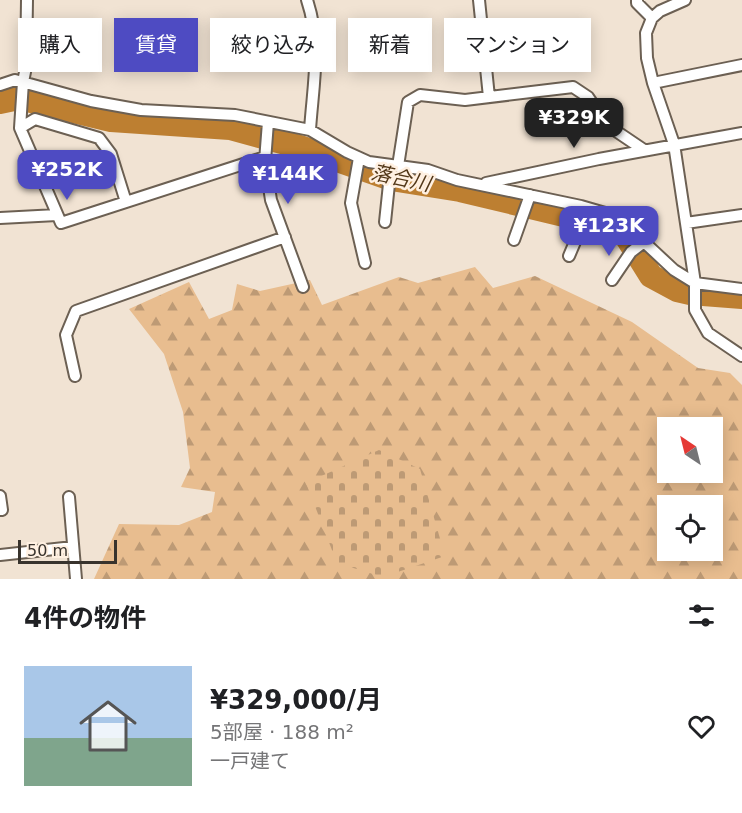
<!DOCTYPE html>
<html lang="ja">
<head>
<meta charset="utf-8">
<style>
  :root { --surface:#fff; --page:#f6f6f6; --text:#202124; --muted:#757577; --line:#e0e0e0; --accent:#4e4bc2 }
  body { margin:0; font-family:"DejaVu Sans","Noto Sans JP",sans-serif; background:var(--page); color:var(--text); height:100vh; display:flex; flex-direction:column; font-size:22px; white-space:nowrap }
  * { box-sizing:border-box; margin:0 }
  p { font-size:20px; color:var(--muted) }
  .icon { flex:none; width:33px; height:33px; fill:none; stroke:currentColor; stroke-width:2; stroke-linecap:round; stroke-linejoin:round }
  .map { position:relative; height:579px; overflow:hidden }
  .details { display:flex; flex-direction:column; background:var(--surface); flex:1 }
  .details>* { flex:none }
  .hud { position:absolute; left:18px; top:18px; width:706px; height:54px; display:flex; gap:12px }
  .needle { width:39px; rotate:325deg }
  .tools { position:absolute; left:657px; top:417px; display:grid; gap:12px }
  .tools a { display:grid; place-items:center; width:66px; height:66px; border-radius:0px; background:var(--surface); box-shadow:0 3px 15px #0003; font-size:30px }
  .scale { position:absolute; left:18px; bottom:15px; width:99px; box-sizing:border-box; padding-left:6px; border:3px solid #38332d; border-top:0; font-size:16px; line-height:21px; white-space:nowrap; color:#38332d; -webkit-text-stroke:4px #fff0e1; paint-order:stroke }
  .price { position:absolute; translate:-50% -51px; padding:0 14px; border-radius:12px; background:var(--accent); color:#fff; font-size:20px; line-height:39px; filter:drop-shadow(0 2px 3px #0008) }
  .price::after { content:''; position:absolute; left:50%; top:36px; width:18px; height:14px; margin-left:-9px; background:inherit; clip-path:polygon(0 0,100% 0,50% 100%) }
  .price.current { background:#222; color:#fff }
  ul { padding:0; list-style:none }
  li { display:flex; align-items:center; gap:18px; height:150px; padding:0 24px }
  li+li { border-top:2px solid var(--line) }
  li span { display:grid; place-items:center; flex:none; width:168px; height:120px; border-radius:0px; color:#555 }
  li>.icon { margin-inline-start:auto }
  span .icon { width:72px; height:72px; fill:#fffc; stroke-width:1 }
  li b { font-size:26px }
  h2 { display:flex; justify-content:space-between; align-items:center; height:72px; padding:0 24px; font-size:26px }
  .tag { padding:0 21px; border-radius:0px; background:var(--surface); box-shadow:0 3px 15px #0003; font-size:21px; line-height:54px }
  .tag.current { background:var(--accent); color:#fff }
  .map>svg:first-child { display:block }
  .forest { fill:url(#forest-firs); fill-rule:evenodd }
  .cemetery { fill:url(#cemetery-stones) }
  .lines { fill:none; stroke-linecap:round; stroke-linejoin:round }
  .river { stroke:#bd7f31; stroke-width:24 }
  .minor-casing { stroke:#6c6053; stroke-width:14 }
  .minor { stroke:#fff; stroke-width:10 }
  .labels { text-anchor:middle; stroke-width:5; stroke-linejoin:round; paint-order:stroke }
  .water-label { font-size:20px; font-style:italic; fill:#523718; stroke:#fff0e1 }
</style>
</head>
<body>
<div class="map">
<svg width="742" height="579" viewBox="0 0 742 579">
  <defs>
    <pattern id="forest-firs" width="22" height="20" patternUnits="userSpaceOnUse" patternTransform="scale(1.5)"><rect width="22" height="20" fill="#e8bd8f"/><path d="M5 1l3.5 6h-7zM16 11l3.5 6h-7z" fill="#bd9a75"/></pattern>
    <pattern id="cemetery-stones" width="16" height="16" patternUnits="userSpaceOnUse" patternTransform="scale(1.5)"><rect width="16" height="16" fill="#e8bd8f"/><path d="M2 7V4a2 2 0 0 1 4 0v3zM10 15v-3a2 2 0 0 1 4 0v3z" fill="#bd9a75"/></pattern>
  </defs>
  <rect width="100%" height="100%" fill="#f1e3d3"/>
  <!-- forest -->
  <path class="forest" d="M475,267L493,288L535,276L632,322L698,368L730,373L742,385V579H94L119,524L179,525L212,512L215,492L181,487L190,468L183,412L164,354L129,309L189,282L209,319L232,310L237,284L260,291L310,280L322,305L399,277L418,283ZM668,428H712V472H668ZM668,506H712V550H668Z"/>
  <!-- cemetery -->
  <path class="cemetery" d="M379,450L420,469L445,556L383,577L337,563L306,483Z"/>
  <g class="lines">
    <!-- river -->
    <path class="river" d="M0,102L19,98L111,120L230,128L300,147L391,179L460,190L589,221L624,233L651,276L677,290L690,293L742,297"/>
    <!-- minor casing -->
    <g class="minor-casing">
      <path id="minor" d="M27,0L26,67L23,82L20,128L61,223L265,157
        M307,0C322,45 313,84 310,130
        M479,0L489,97
        M637,0V3L652,18
        M685,0L660,11L652,18L646,33L647,58L653,83L674,144L695,283V310L708,333L742,356
        M653,83L742,65
        M0,85L15,80L91,101L141,110L235,115L310,130L347,152L369,162L428,170L457,180L581,206L619,217L637,229L644,242L674,270L695,283L742,289
        M268,122L265,161L271,200L303,287
        M20,128L35,119L99,138L111,154L126,202
        M359,158L351,203L365,263
        M398,166L408,102L420,95L465,100L573,87L588,97L607,125L644,150
        M486,183L599,159L742,133
        M0,218L57,215
        M385,222L391,165
        M686,223L742,215
        M514,240L530,195
        M569,256L583,223L587,208
        M612,280L631,252L644,242
        M75,376L66,335L76,311L285,237
        M0,496L2,510H0
        M69,497L76,579
        M0,555L73,547"/>
    </g>
    <!-- minor -->
    <use href="#minor" class="minor"/>
  </g>
  <g class="labels">
    <!-- water labels -->
    <g class="water-label">
      <text transform="translate(401 178) rotate(12)" y="7">落合川</text>
    </g>
  </g>
</svg>
<div class="tools">
<a><svg class="needle" viewBox="-14 -14 28 28"><path d="M0-13l5 13h-10z" fill="#e53935"/><path d="M0 13l5-13h-10z" fill="#757577"/></svg></a>
<a><svg class="icon" aria-label="locate" viewBox="0 0 24 24"><circle cx="12" cy="12" r="6"/><path d="M12 2v4M12 18v4M2 12h4M18 12h4"/></svg></a>
</div>
<div class="scale">50 m</div>
<b class="price current" style="left:574px;top:149px">¥329K</b>
<b class="price" style="left:67px;top:201px">¥252K</b>
<b class="price" style="left:288px;top:205px">¥144K</b>
<b class="price" style="left:609px;top:257px">¥123K</b>
<div class="hud">
<a class="tag">購入</a>
<a class="tag current">賃貸</a>
<a class="tag">絞り込み</a>
<a class="tag">新着</a>
<a class="tag">マンション</a>
</div>
</div>
<section class="details">
<h2>4件の物件<svg class="icon" aria-label="filters" viewBox="0 0 24 24"><path d="M4 7h16M4 17h16"/><circle cx="9" cy="7" r="2"/><circle cx="15" cy="17" r="2"/></svg></h2>
<ul>
<li><span style="background:linear-gradient(#a9c7e8 60%,#7fa58c 0)"><svg class="icon" aria-label="home" viewBox="0 0 24 24"><path d="M3 11l9-7 9 7M6 9v11h12V9"/></svg></span><div><b>¥329,000/月</b><p>5部屋 · 188 m²</p><p>一戸建て</p></div><svg class="icon" aria-label="heart" viewBox="0 0 24 24"><path d="M12 20l-8-8c-3-5 5-10 8-4 3-6 11-1 8 4z"/></svg></li>
</ul>
</section>
</body>
</html>
